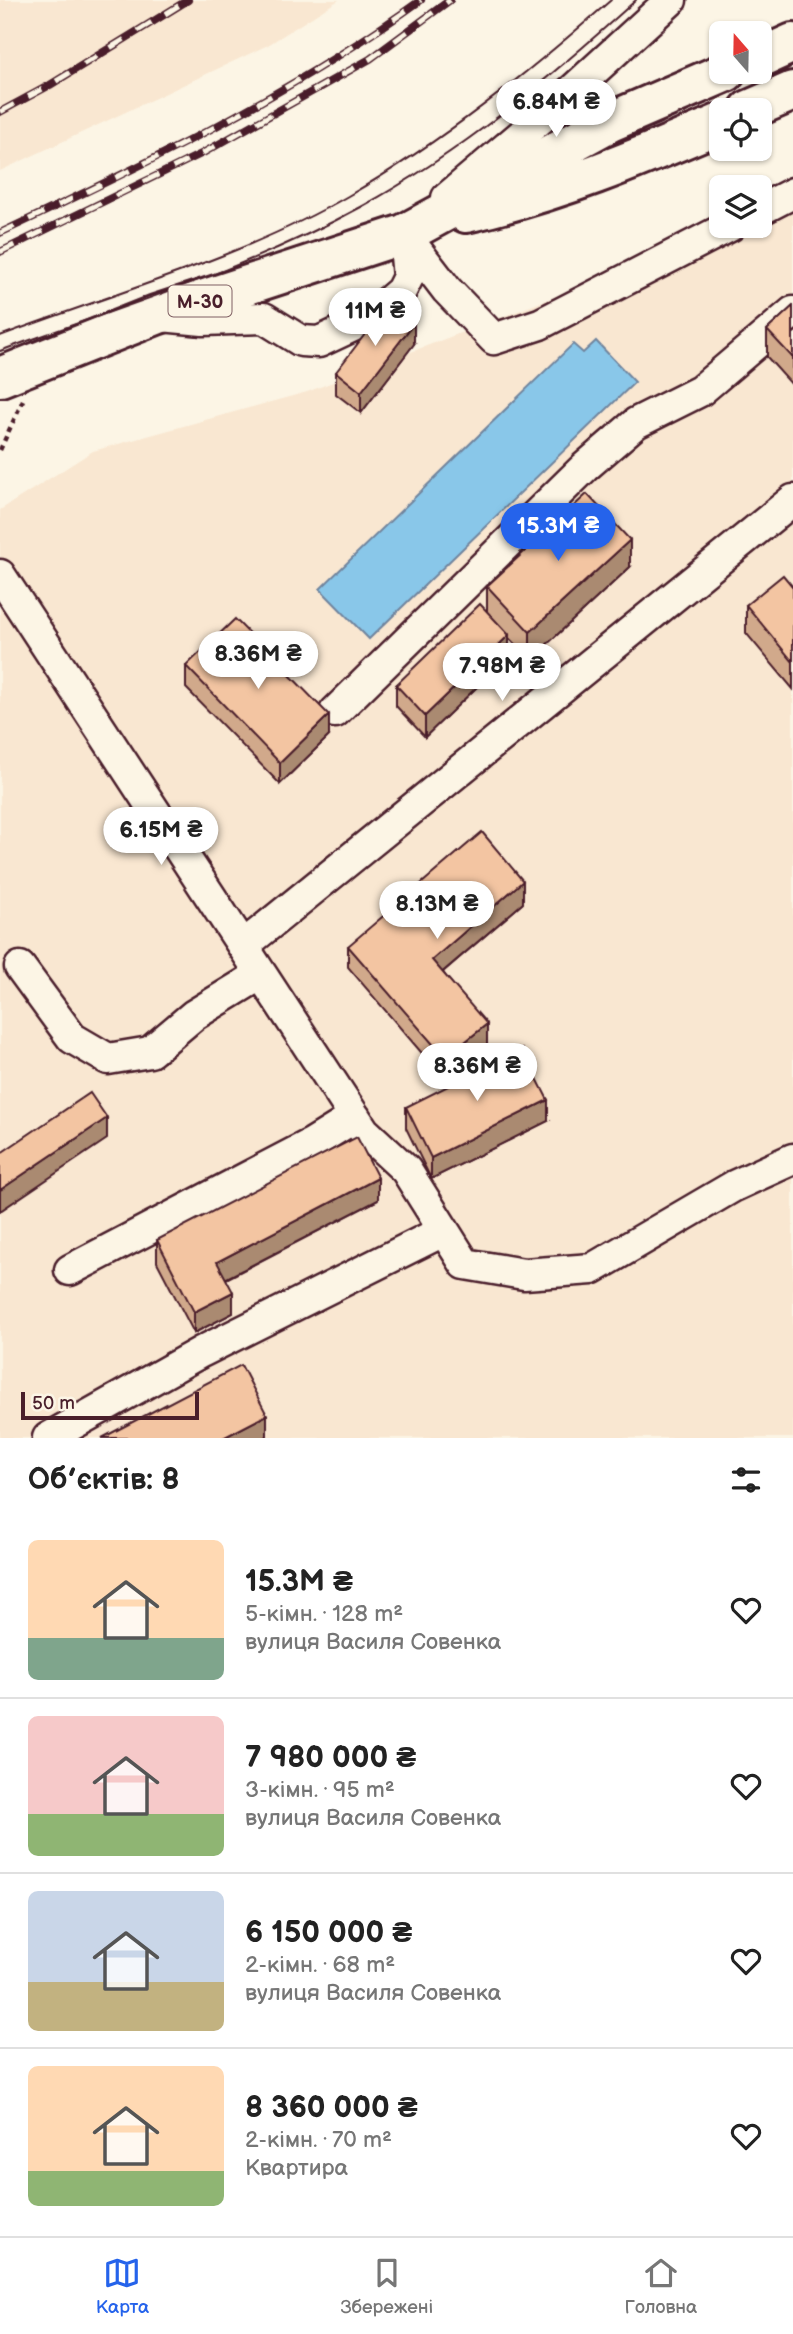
<!DOCTYPE html>
<html lang="uk">
<head>
<meta charset="utf-8">
<style>
  :root { --surface:#fff; --page:#f2f2f2; --text:#222; --muted:#767676; --line:#e0e0e0; --accent:#2563eb }
  body { margin:0; font-family:"Balsamiq Sans",sans-serif; background:var(--page); color:var(--text); height:100vh; display:flex; flex-direction:column; font-size:26px; white-space:nowrap }
  * { box-sizing:border-box; margin:0 }
  p { font-size:23px; color:var(--muted) }
  .icon { flex:none; width:38px; height:38px; fill:none; stroke:currentColor; stroke-width:2; stroke-linecap:round; stroke-linejoin:round }
  .map { position:relative; height:1438px; overflow:hidden }
  .side { display:flex; flex-direction:column; background:var(--surface); flex:1 }
  .side>* { flex:none }
  .needle { width:46px; rotate:340deg }
  .controls { position:absolute; left:709px; top:21px; display:grid; gap:14px }
  .controls a { display:grid; place-items:center; width:63px; height:63px; border-radius:10px; background:var(--surface); box-shadow:0 2px 5px #0004; font-size:35px }
  .scale { position:absolute; left:21px; bottom:18px; width:178px; box-sizing:border-box; padding-left:7px; border:4px solid #4a1f2b; border-top:0; font-size:19px; line-height:24px; white-space:nowrap; color:#4a1f2b; -webkit-text-stroke:5px #fcf5e5; paint-order:stroke }
  .price { position:absolute; translate:-50% -60px; padding:0 16px; border-radius:24px; background:#fff; color:#222; font-size:23px; line-height:46px; filter:drop-shadow(0 2px 4px #0008) }
  .price::after { content:''; position:absolute; left:50%; top:42px; width:21px; height:16px; margin-left:-10px; background:inherit; clip-path:polygon(0 0,100% 0,50% 100%) }
  .price.current { background:var(--accent); color:#fff }
  ul { padding:0; list-style:none }
  li { display:flex; align-items:center; gap:21px; height:175px; padding:0 28px }
  li+li { border-top:2px solid var(--line) }
  li span { display:grid; place-items:center; flex:none; width:196px; height:140px; border-radius:10px; color:#555 }
  li>.icon { margin-inline-start:auto }
  span .icon { width:84px; height:84px; fill:#fffc; stroke-width:1 }
  li b { font-size:30px }
  h2 { display:flex; justify-content:space-between; align-items:center; height:84px; padding:0 28px; font-size:30px }
  .tabs { display:flex; justify-content:space-around; align-items:center; height:98px; border-top:2px solid var(--line); background:var(--surface); font-size:19px; color:var(--muted) }
  .tabs a { display:grid; justify-items:center; gap:4px }
  .tabs .current { color:var(--accent) }
  .map>svg:first-child { display:block }
  .built { fill:#f9e7d1 }
  .water { fill:#89c7e9; stroke:#70849d; stroke-width:2 }
  .lines { fill:none; stroke-linecap:round; stroke-linejoin:round }
  .minor-casing { stroke:#4a1f2b; stroke-width:35 }
  .highway-casing { stroke:#4a1f2b; stroke-width:44 }
  .path { stroke:#4a1f2b; stroke-width:4.5; stroke-dasharray:5 5; stroke-linecap:butt }
  .minor { stroke:#fcf5e5; stroke-width:30 }
  .highway { stroke:#fcf5e5; stroke-width:38 }
  .tram { stroke:#4a1f2b; stroke-width:2 }
  .rail-casing { stroke:#4a1f2b; stroke-width:8 }
  .rail { stroke:#fcf5e5; stroke-width:5; stroke-dasharray:16; stroke-linecap:butt }
  .wall { fill:#d1a98b; stroke:#4a1f2b; stroke-width:2 }
  .shaded-wall { fill:#aa8a71; stroke:#4a1f2b; stroke-width:2 }
  .building { fill:#f3c5a2; stroke:#4a1f2b; stroke-width:2 }
  .labels { text-anchor:middle; stroke-width:5; stroke-linejoin:round; paint-order:stroke }
  .shield { fill:#fcf5e5; stroke:#7f5f63; stroke-width:2 }
  .shield-label { font-size:19px; font-weight:bold; fill:#4a1f2b }
</style>
</head>
<body>
<div class="map">
<svg width="793" height="1438" viewBox="0 0 793 1438">
  <rect width="100%" height="100%" fill="#fcf5e5"/>
  <filter id="ink" filterUnits="userSpaceOnUse"><feTurbulence type="fractalNoise" baseFrequency=".0143" numOctaves="2"/><feDisplacementMap in="SourceGraphic" scale="14" xChannelSelector="R" yChannelSelector="G"/><feConvolveMatrix kernelMatrix="1 2 1 2 8 2 1 2 1" color-interpolation-filters="sRGB"/></filter>
  <g filter="url(#ink)">
    <!-- built -->
    <path class="built" d="M0,0H339L268,45L0,171Z
      M793,179V1438H0V510L93,451L307,392L645,262L721,226H760V198Z"/>
    <!-- water -->
    <path class="water" d="M596,341L635,382L369,639L320,589L573,344L583,353Z"/>
    <g class="lines">
      <!-- minor casing -->
      <g class="minor-casing">
        <path id="minor" d="M447,198L552,109L671,0
          M760,210L793,193
          M404,234L447,290L494,339L540,324L730,226
          M162,316L203,320L264,318L301,341L319,342L368,319L401,291L408,277L404,234
          M0,575L364,1131L406,1170L465,1264L524,1274L592,1269L734,1186L793,1159
          M335,712L585,467L636,423L700,391L793,312
          M243,946L793,500
          M20,967L72,1038L108,1059L150,1052L194,1015L261,974
          M70,1270L313,1143L355,1117
          M48,1438L201,1352L443,1231"/>
      </g>
      <!-- highway casing -->
      <g class="highway-casing">
        <path id="highway" d="M760,58L793,43
          M749,110L793,91
          M466,213C556,193 637,159 721,123
          M0,377L156,315L404,234L610,122L726,72"/>
      </g>
      <!-- path -->
      <path class="path" d="M0,450L23,400"/>
      <!-- minor -->
      <use href="#minor" class="minor"/>
      <!-- highway -->
      <use href="#highway" class="highway"/>
      <!-- tram -->
      <path class="tram" d="M0,336C112,294 245,256 348,196C443,141 529,72 611,0
        M0,351C120,307 248,269 361,207C462,152 551,77 636,0"/>
      <!-- rail casing -->
      <g class="rail-casing">
        <path id="rail" d="M0,112L50,85L188,0
          M0,233C146,164 290,95 421,0
          M0,252L203,153L370,59L450,0"/>
      </g>
      <!-- rail -->
      <use href="#rail" class="rail"/>
    </g>
    <!-- wall -->
    <path class="wall" d="M793,306V386L767,357V330Z
      M414,344L361,413L336,394V372Z
      M630,567L530,660L509,638V656L425,737L396,706V685L487,612V586Z
      M793,587V689L746,633V605Z
      M186,666L329,736L280,784L186,688Z
      M523,903L443,972L487,1045L445,1080L348,967V946Z
      M406,1107L548,1121L431,1179L406,1128Z
      M378,1200L226,1279L233,1313L194,1333L157,1262V1240Z"/>
    <!-- shaded-wall -->
    <path class="shaded-wall" d="M414,323V344L361,413V392Z
      M630,540V567L530,660V632Z
      M509,635V656L425,737V716Z
      M329,715V736L280,784V763Z
      M523,881V903L432,981V960Z
      M487,1024V1045L445,1080V1058Z
      M548,1100V1121L431,1179V1158Z
      M107,1118V1139L0,1211V1190Z
      M378,1178V1200L217,1283V1262Z
      M233,1292V1313L194,1333V1312Z
      M267,1415V1436L264,1438H223Z"/>
    <!-- building -->
    <path class="building" d="M389,303L414,323L361,392L336,372Z
      M793,306V358L767,330Z
      M587,494L630,540L530,632L487,586Z
      M783,575L793,587V662L746,605Z
      M480,604L509,635L425,716L396,685Z
      M235,619L329,715L280,763L186,666Z
      M482,832L523,881L432,960L487,1024L445,1058L348,946Z
      M522,1049L548,1100L431,1158L406,1107Z
      M90,1093L107,1118L0,1190V1152L1,1153Z
      M357,1137L378,1178L217,1262L233,1292L194,1312L157,1240Z
      M241,1365L267,1415L223,1438H102Z"/>
  </g>
  <g class="labels">
    <!-- shield labels -->
    <rect class="shield" x="168.5" y="285.5" width="63" height="31" rx="5"/>
    <g class="shield-label">
      <text x="200" y="308">М-30</text>
    </g>
  </g>
</svg>
<div class="controls">
<a><svg class="needle" viewBox="-14 -14 28 28"><path d="M0-13l5 13h-10z" fill="#e53935"/><path d="M0 13l5-13h-10z" fill="#767676"/></svg></a>
<a><svg class="icon" aria-label="locate" viewBox="0 0 24 24"><circle cx="12" cy="12" r="6"/><path d="M12 2v4M12 18v4M2 12h4M18 12h4"/></svg></a>
<a><svg class="icon" aria-label="layers" viewBox="0 0 24 24"><path d="M12 4l9 5-9 5-9-5zM3 14l9 5 9-5"/></svg></a>
</div>
<div class="scale">50 m</div>
<b class="price" style="left:556px;top:139px">6.84M ₴</b>
<b class="price" style="left:375px;top:348px">11M ₴</b>
<b class="price current" style="left:558px;top:563px">15.3M ₴</b>
<b class="price" style="left:258px;top:691px">8.36M ₴</b>
<b class="price" style="left:502px;top:703px">7.98M ₴</b>
<b class="price" style="left:161px;top:867px">6.15M ₴</b>
<b class="price" style="left:437px;top:941px">8.13M ₴</b>
<b class="price" style="left:477px;top:1103px">8.36M ₴</b>
</div>
<section class="side">
<h2>Об’єктів: 8<svg class="icon" aria-label="filters" viewBox="0 0 24 24"><path d="M4 7h16M4 17h16"/><circle cx="9" cy="7" r="2"/><circle cx="15" cy="17" r="2"/></svg></h2>
<ul>
<li><span style="background:linear-gradient(#ffd9b3 70%,#7fa58c 0)"><svg class="icon" aria-label="home" viewBox="0 0 24 24"><path d="M3 11l9-7 9 7M6 9v11h12V9"/></svg></span><div><b>15.3M ₴</b><p>5-кімн. · 128 m²</p><p>вулиця Василя Совенка</p></div><svg class="icon" aria-label="heart" viewBox="0 0 24 24"><path d="M12 20l-8-8c-3-5 5-10 8-4 3-6 11-1 8 4z"/></svg></li>
<li><span style="background:linear-gradient(#f6c9c9 70%,#8fb573 0)"><svg class="icon" aria-label="home" viewBox="0 0 24 24"><path d="M3 11l9-7 9 7M6 9v11h12V9"/></svg></span><div><b>7 980 000 ₴</b><p>3-кімн. · 95 m²</p><p>вулиця Василя Совенка</p></div><svg class="icon" aria-label="heart" viewBox="0 0 24 24"><path d="M12 20l-8-8c-3-5 5-10 8-4 3-6 11-1 8 4z"/></svg></li>
<li><span style="background:linear-gradient(#c9d6e8 65%,#c2b280 0)"><svg class="icon" aria-label="home" viewBox="0 0 24 24"><path d="M3 11l9-7 9 7M6 9v11h12V9"/></svg></span><div><b>6 150 000 ₴</b><p>2-кімн. · 68 m²</p><p>вулиця Василя Совенка</p></div><svg class="icon" aria-label="heart" viewBox="0 0 24 24"><path d="M12 20l-8-8c-3-5 5-10 8-4 3-6 11-1 8 4z"/></svg></li>
<li><span style="background:linear-gradient(#ffd9b3 75%,#8fb573 0)"><svg class="icon" aria-label="home" viewBox="0 0 24 24"><path d="M3 11l9-7 9 7M6 9v11h12V9"/></svg></span><div><b>8 360 000 ₴</b><p>2-кімн. · 70 m²</p><p>Квартира</p></div><svg class="icon" aria-label="heart" viewBox="0 0 24 24"><path d="M12 20l-8-8c-3-5 5-10 8-4 3-6 11-1 8 4z"/></svg></li>
</ul>
</section>
<nav class="tabs">
<a class="current"><svg class="icon" aria-label="map" viewBox="0 0 24 24"><path d="M3 6l6-2 6 2 6-2v14l-6 2-6-2-6 2zM9 4v14M15 6v14"/></svg>Карта</a>
<a><svg class="icon" aria-label="saved" viewBox="0 0 24 24"><path d="M7 4h10v16l-5-4-5 4z"/></svg>Збережені</a>
<a><svg class="icon" aria-label="home" viewBox="0 0 24 24"><path d="M3 11l9-7 9 7M6 9v11h12V9"/></svg>Головна</a>
</nav>
</body>
</html>
